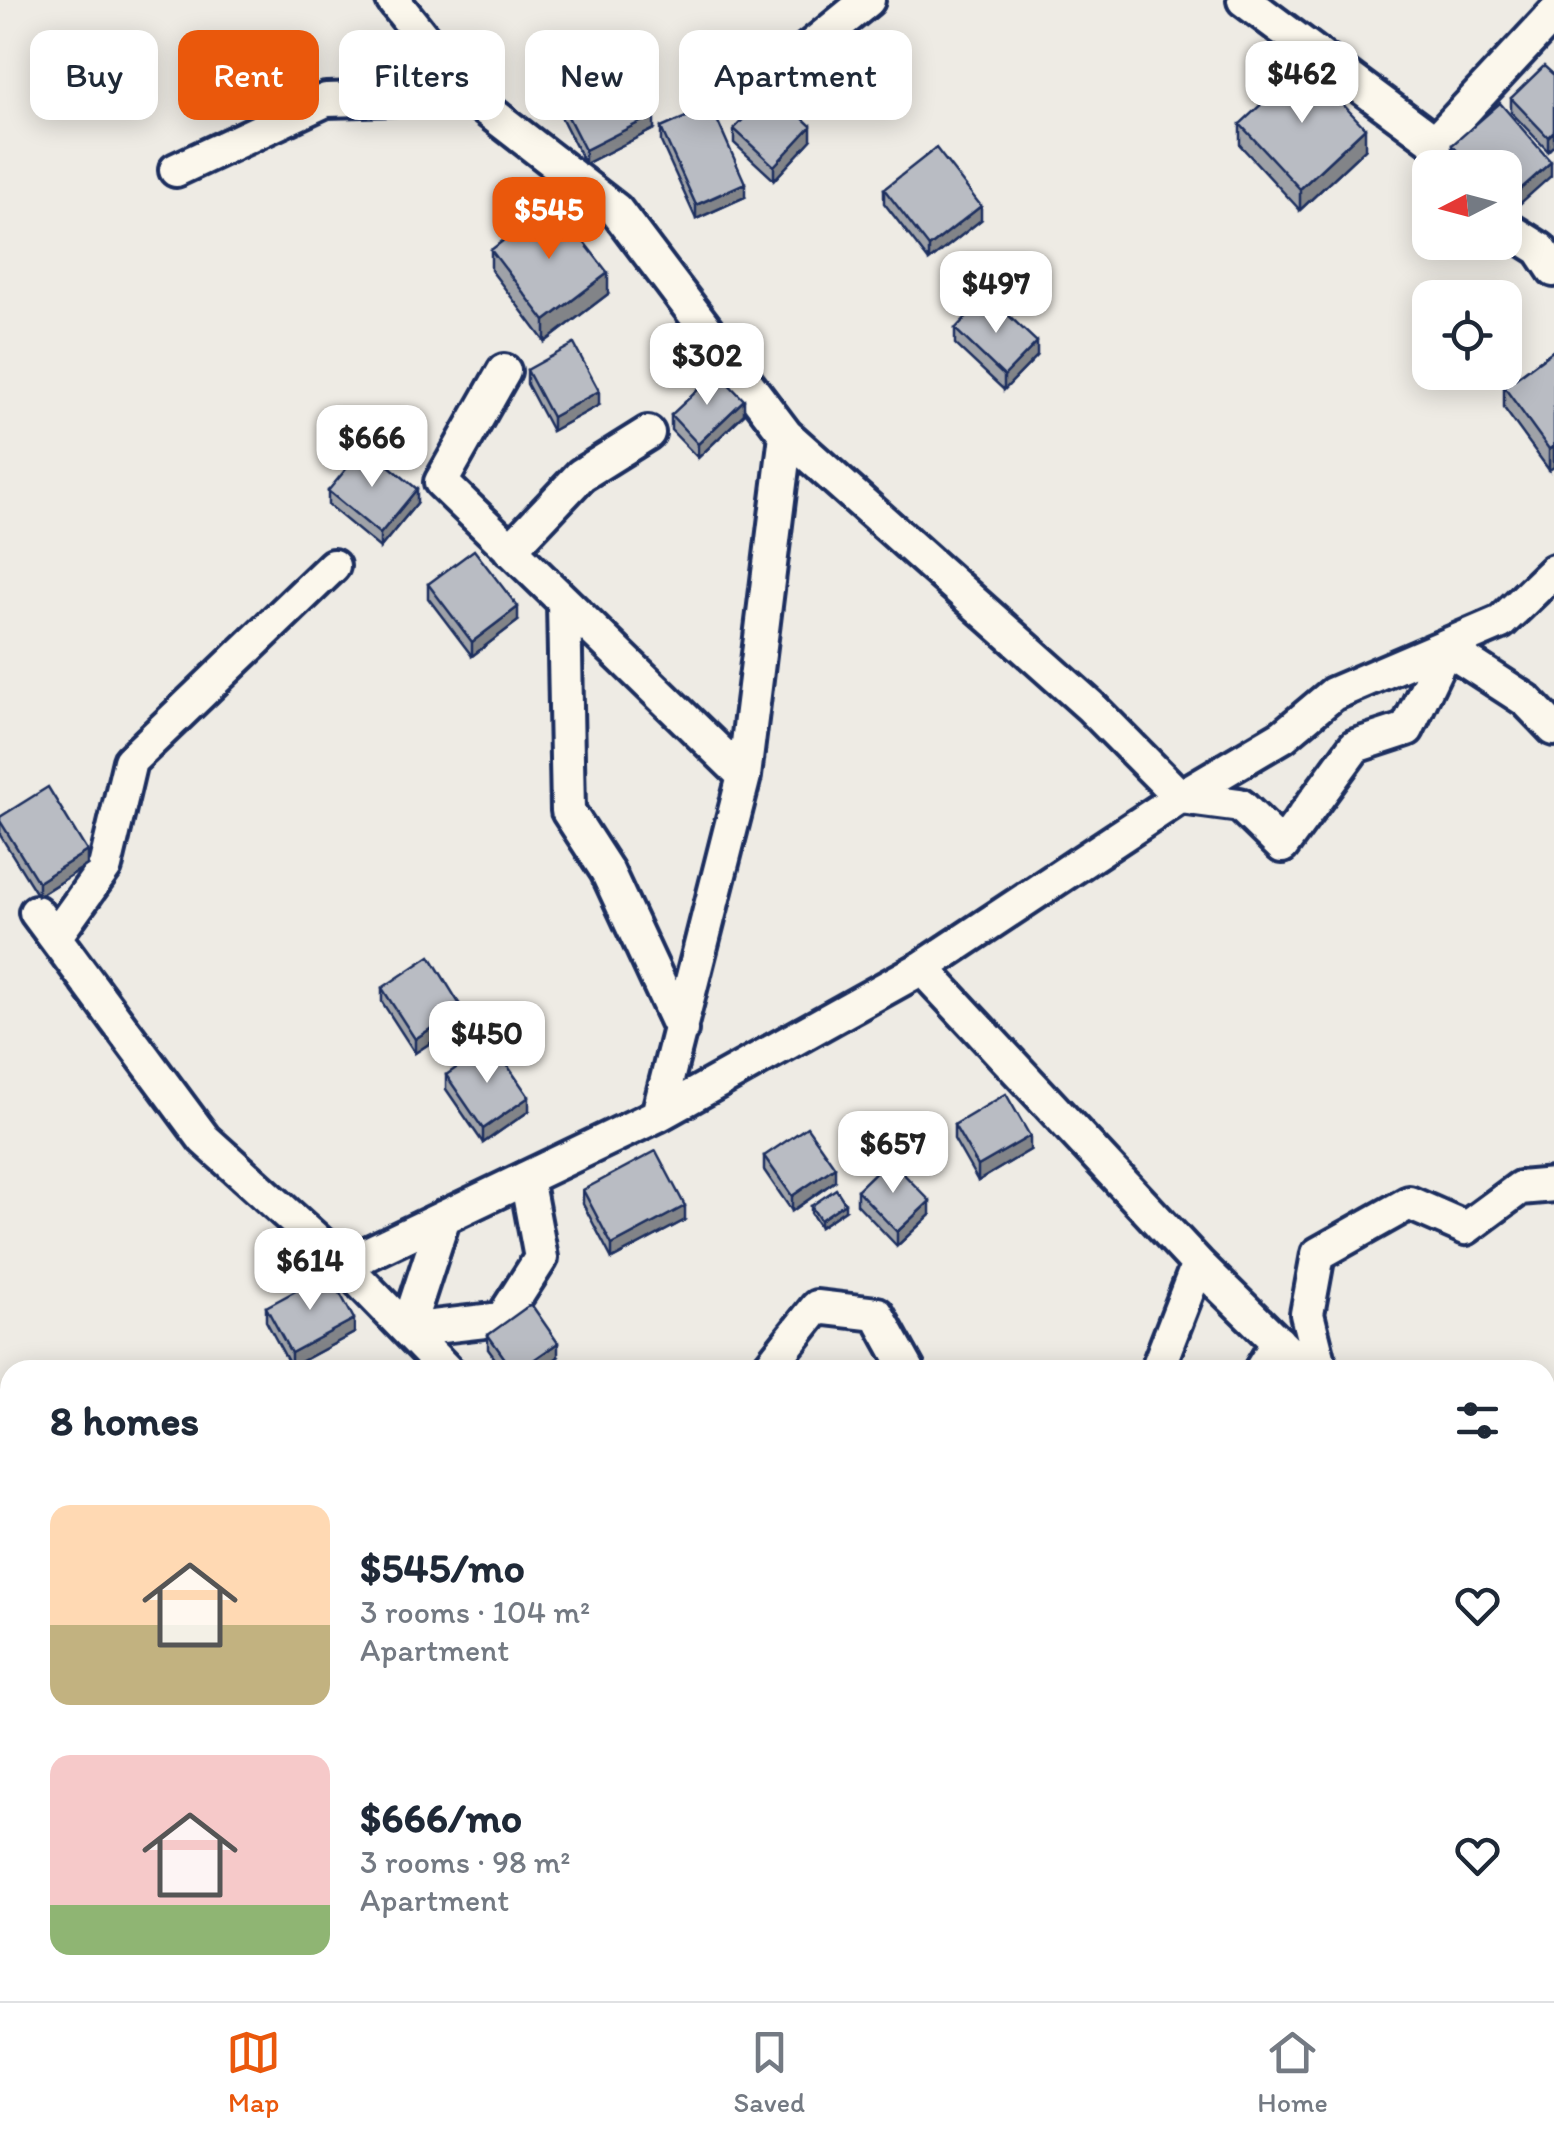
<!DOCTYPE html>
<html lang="en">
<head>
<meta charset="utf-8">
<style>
  :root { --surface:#fff; --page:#f2f2f3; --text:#1f2937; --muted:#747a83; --line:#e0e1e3; --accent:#ea580c }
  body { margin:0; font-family:Itim,sans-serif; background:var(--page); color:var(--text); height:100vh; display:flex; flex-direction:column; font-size:38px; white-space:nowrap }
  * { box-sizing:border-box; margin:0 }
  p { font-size:32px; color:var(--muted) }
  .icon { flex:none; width:55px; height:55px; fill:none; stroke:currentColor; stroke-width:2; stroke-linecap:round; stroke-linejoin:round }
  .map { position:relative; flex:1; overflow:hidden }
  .details { position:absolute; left:0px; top:1360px; width:1555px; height:642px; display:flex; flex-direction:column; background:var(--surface); border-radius:30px 30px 0 0; box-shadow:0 5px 25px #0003 }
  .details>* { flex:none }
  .top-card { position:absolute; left:30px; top:30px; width:1000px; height:90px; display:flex; gap:20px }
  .needle { width:65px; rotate:264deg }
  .controls { position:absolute; left:1412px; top:150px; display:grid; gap:20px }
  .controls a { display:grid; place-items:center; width:110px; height:110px; border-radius:20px; background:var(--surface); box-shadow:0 5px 25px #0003; font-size:50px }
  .price { position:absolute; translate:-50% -85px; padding:0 22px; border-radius:20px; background:#fff; color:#222; font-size:32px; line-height:65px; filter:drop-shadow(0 2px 5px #0008) }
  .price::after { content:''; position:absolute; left:50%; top:60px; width:30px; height:22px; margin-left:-15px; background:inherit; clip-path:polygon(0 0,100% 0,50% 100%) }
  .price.on { background:var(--accent); color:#fff }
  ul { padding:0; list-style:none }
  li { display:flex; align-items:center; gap:30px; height:250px; padding:0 50px }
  li span { display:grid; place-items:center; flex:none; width:280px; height:200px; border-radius:20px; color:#555 }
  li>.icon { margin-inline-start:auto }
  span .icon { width:120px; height:120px; fill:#fffc; stroke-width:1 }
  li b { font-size:42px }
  h2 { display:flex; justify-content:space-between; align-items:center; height:120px; padding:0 50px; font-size:42px }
  .pill { padding:0 35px; border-radius:20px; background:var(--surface); box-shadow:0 5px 25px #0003; font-size:35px; line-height:90px }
  .pill.on { background:var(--accent); color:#fff }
  .menu { display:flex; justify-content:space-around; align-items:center; height:140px; border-top:2px solid var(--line); background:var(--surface); font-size:28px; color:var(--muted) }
  .menu a { display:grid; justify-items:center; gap:5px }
  .menu .on { color:var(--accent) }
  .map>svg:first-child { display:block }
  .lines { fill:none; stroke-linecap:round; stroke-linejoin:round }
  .street-casing { stroke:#1b2f5e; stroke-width:40 }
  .street { stroke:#fbf7ec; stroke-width:32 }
  .wall { fill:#9fa2a8; stroke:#1b2f5e; stroke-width:2.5 }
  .shaded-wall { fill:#828488; stroke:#1b2f5e; stroke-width:2.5 }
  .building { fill:#b9bcc3; stroke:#1b2f5e; stroke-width:2.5 }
</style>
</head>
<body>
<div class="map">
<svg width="1554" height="2001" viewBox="0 0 1554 2001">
  <rect width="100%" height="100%" fill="#eeebe4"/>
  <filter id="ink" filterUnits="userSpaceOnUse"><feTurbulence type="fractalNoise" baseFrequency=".01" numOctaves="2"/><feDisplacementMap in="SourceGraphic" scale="20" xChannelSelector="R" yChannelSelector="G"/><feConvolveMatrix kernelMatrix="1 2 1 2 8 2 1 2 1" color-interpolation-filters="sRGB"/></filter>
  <g filter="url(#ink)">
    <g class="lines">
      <!-- street casing -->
      <g class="street-casing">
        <path id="street" d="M393,0L469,96
          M1244,0L1435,142L1554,14
          M803,53L868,0
          M176,170L326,100L469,96L616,210L786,435L1090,706L1180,797L1240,805L1282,846L1355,746L1407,729L1446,648L1526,700L1554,729
          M1505,227L1540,249L1554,270
          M504,371L441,482L744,776
          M510,550L581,475L648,433
          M564,602L568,811L607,871L681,1030
          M36,912L204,1139L344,1265L446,1370
          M55,937L105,867L130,761L333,566
          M922,968L1198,1264L1306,1370
          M658,1115L744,776L786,435
          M444,1217L407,1330L502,1319L541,1258L526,1178
          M344,1265L658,1115L922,968L1180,797L1283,736L1333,694L1501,622L1554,571
          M767,1370L817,1307L877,1314L908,1370
          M1157,1370L1198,1264
          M1261,1370L1278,1342
          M1321,1370L1307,1314L1318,1254L1409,1203L1466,1228L1520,1188L1554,1185
          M319,2001L345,1992"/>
      </g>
      <!-- street -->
      <use href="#street" class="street"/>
    </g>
    <!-- wall -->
    <path class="wall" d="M1554,75V145L1548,151L1511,112V98Z
      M554,89L654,129L585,164L554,103Z
      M1240,124L1365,149L1300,210L1240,145Z
      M661,128L745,197L696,219L661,142Z
      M734,129L811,140L774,180L734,143Z
      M1452,145L1551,176L1505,168H1460L1452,159Z
      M884,189L981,220L929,261L884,203Z
      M491,250L608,294L545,342L491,270Z
      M955,329L1037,356L1004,390L955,344Z
      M1554,350L1549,470L1504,408V387Z
      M527,370L599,405L552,431L527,384Z
      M744,414L698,458L671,430V415Z
      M328,491L417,503L380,548L328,505Z
      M428,584L518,621L472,656L428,598Z
      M0,817L87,865L38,896L0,835Z
      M382,988L462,1022L415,1053L382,1002Z
      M446,1075L529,1111L483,1143L446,1089Z
      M954,1125L1030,1150L978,1181L954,1139Z
      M764,1156L835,1181L792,1211L764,1170Z
      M583,1190L685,1220L612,1259L583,1204Z
      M857,1190L930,1215L897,1246L857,1204Z
      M811,1206L845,1210L820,1227L811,1213Z
      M266,1307L354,1333L291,1367L266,1321Z
      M488,1335L558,1357L540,1370H503L488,1349Z
      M1554,1580V1605L1549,1598V1584Z
      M10,1838V1935H8L1,1839Z"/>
    <!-- shaded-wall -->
    <path class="shaded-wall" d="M654,115V129L585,164V150Z
      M811,126V140L774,180V166Z
      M1365,128V149L1300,210V189Z
      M1554,131V145L1548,151V137Z
      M1551,162V176L1505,217V203Z
      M745,183V197L696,219V205Z
      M981,206V220L929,261V247Z
      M608,273V294L545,342V321Z
      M1037,342V356L1004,390V376Z
      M599,391V405L552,431V417Z
      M744,400V414L698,458V444Z
      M1554,446V467L1549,470V449Z
      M417,489V503L380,548V534Z
      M518,607V621L472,656V642Z
      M87,851V865L38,896V882Z
      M462,1008V1022L415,1053V1039Z
      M529,1097V1111L483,1143V1129Z
      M1030,1136V1150L978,1181V1166Z
      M835,1167V1181L792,1211V1196Z
      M930,1201V1215L897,1246V1232Z
      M845,1203V1210L820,1227V1220Z
      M685,1206V1220L612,1259V1245Z
      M354,1319V1333L291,1367V1353Z
      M558,1343V1357L540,1370H519Z
      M284,1992H304L296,2001H276Z"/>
    <!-- building -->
    <path class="building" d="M624,54L654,115L585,150L554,89Z
      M1305,64L1365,128L1300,189L1240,124Z
      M1544,66L1554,75V131L1548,137L1511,98Z
      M772,89L811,126L774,166L734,129Z
      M1500,103L1551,162L1505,203V168H1473L1452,145Z
      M711,106L745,183L696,205L661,128Z
      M936,148L981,206L929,247L884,189Z
      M553,202L608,273L545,321L491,250Z
      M987,295L1037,342L1004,376L955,329Z
      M574,344L599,391L552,417L527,370Z
      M1554,350V446L1549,449L1504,387Z
      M717,372L744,400L698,444L671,415Z
      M365,446L417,489L380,534L328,491Z
      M474,550L518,607L472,642L428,584Z
      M48,787L87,851L38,882L0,821V817Z
      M430,956L462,1008L415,1039L382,988Z
      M492,1043L529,1097L483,1129L446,1075Z
      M1006,1094L1030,1136L978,1166L954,1125Z
      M807,1127L835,1167L792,1196L764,1156Z
      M656,1151L685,1206L612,1245L583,1190Z
      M889,1159L930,1201L897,1232L857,1190Z
      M836,1189L845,1203L820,1220L811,1206Z
      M329,1273L354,1319L291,1353L266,1307Z
      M531,1304L558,1343L519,1370H513L488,1335Z
      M10,1838V1920L8,1921L1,1839Z
      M201,1992H284L276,2001H195L194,2000Z"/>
  </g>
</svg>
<div class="controls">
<a><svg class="needle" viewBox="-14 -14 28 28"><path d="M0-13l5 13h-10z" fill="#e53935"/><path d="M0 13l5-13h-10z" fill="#747a83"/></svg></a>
<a><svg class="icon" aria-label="locate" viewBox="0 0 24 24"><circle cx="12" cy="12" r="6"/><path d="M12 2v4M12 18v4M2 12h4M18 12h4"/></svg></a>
</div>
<b class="price" style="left:1302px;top:126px">$462</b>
<b class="price on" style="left:549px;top:262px">$545</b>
<b class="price" style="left:996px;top:336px">$497</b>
<b class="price" style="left:707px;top:408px">$302</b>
<b class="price" style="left:372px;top:490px">$666</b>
<b class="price" style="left:487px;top:1086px">$450</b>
<b class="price" style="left:893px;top:1196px">$657</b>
<b class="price" style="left:310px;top:1313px">$614</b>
<div class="top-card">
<a class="pill">Buy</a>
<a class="pill on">Rent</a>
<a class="pill">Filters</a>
<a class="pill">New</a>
<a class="pill">Apartment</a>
</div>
<section class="details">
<h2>8 homes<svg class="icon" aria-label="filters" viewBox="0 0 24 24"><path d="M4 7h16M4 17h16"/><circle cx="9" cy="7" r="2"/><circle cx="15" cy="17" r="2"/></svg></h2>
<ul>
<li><span style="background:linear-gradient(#ffd9b3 60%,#c2b280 0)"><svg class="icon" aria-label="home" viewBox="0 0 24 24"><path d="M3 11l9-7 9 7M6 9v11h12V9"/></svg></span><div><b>$545/mo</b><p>3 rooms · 104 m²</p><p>Apartment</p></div><svg class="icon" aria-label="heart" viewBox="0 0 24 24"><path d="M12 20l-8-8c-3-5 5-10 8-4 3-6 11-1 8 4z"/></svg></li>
<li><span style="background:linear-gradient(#f6c9c9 75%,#8fb573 0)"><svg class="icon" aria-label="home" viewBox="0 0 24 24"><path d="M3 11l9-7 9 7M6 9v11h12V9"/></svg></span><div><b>$666/mo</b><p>3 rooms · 98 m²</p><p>Apartment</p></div><svg class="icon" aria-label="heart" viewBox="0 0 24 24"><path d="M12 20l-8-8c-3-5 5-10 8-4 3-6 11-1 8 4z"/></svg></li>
</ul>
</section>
</div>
<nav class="menu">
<a class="on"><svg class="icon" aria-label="map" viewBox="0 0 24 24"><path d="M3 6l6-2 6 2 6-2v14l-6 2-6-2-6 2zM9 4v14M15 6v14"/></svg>Map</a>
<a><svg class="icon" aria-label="saved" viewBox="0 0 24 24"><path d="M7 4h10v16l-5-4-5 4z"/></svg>Saved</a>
<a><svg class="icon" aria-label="home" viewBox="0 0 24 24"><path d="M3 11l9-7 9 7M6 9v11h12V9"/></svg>Home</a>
</nav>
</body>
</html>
